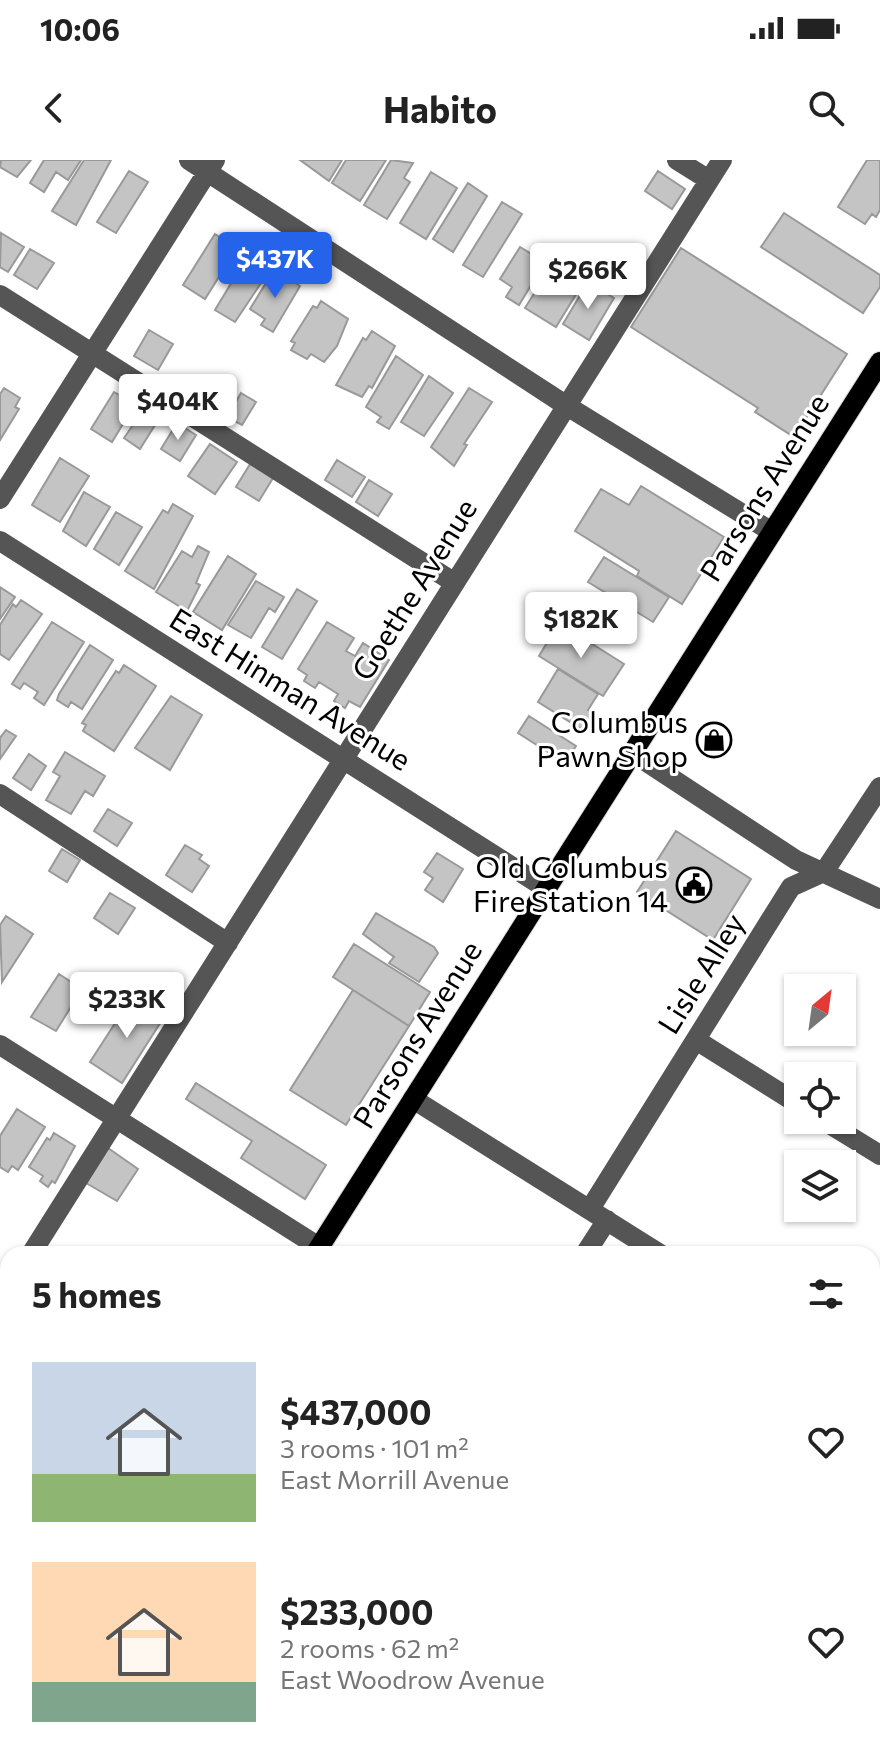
<!DOCTYPE html>
<html lang="en">
<head>
<meta charset="utf-8">
<style>
  :root { --surface:#fff; --page:#f2f2f2; --text:#222; --muted:#767676; --accent:#2563eb }
  body { margin:0; font-family:Commissioner,sans-serif; background:var(--page); color:var(--text); height:100vh; display:flex; flex-direction:column; font-size:30px; white-space:nowrap }
  * { box-sizing:border-box; margin:0 }
  p { font-size:26px; color:var(--muted) }
  .icon { flex:none; width:44px; height:44px; fill:none; stroke:currentColor; stroke-width:2; stroke-linecap:round; stroke-linejoin:round }
  .map { position:relative; flex:1; overflow:hidden }
  .details { position:absolute; left:0px; top:1086px; width:880px; height:512px; display:flex; flex-direction:column; background:var(--surface); border-radius:24px 24px 0 0; box-shadow:0 2px 6px #0004 }
  .details>* { flex:none }
  .needle { width:52px; rotate:29deg }
  .buttons { position:absolute; left:784px; top:814px; display:grid; gap:16px }
  .buttons a { display:grid; place-items:center; width:72px; height:72px; border-radius:0px; background:var(--surface); box-shadow:0 2px 6px #0004; font-size:40px }
  .price { position:absolute; translate:-50% -68px; padding:0 18px; border-radius:8px; background:#fff; color:#222; font-size:26px; line-height:52px; filter:drop-shadow(0 2px 4px #0008) }
  .price::after { content:''; position:absolute; left:50%; top:48px; width:24px; height:18px; margin-left:-12px; background:inherit; clip-path:polygon(0 0,100% 0,50% 100%) }
  .price.selected { background:var(--accent); color:#fff }
  ul { padding:0; list-style:none }
  li { display:flex; align-items:center; gap:24px; height:200px; padding:0 32px }
  li span { display:grid; place-items:center; flex:none; width:224px; height:160px; border-radius:0px; color:#555 }
  li>.icon { margin-inline-start:auto }
  span .icon { width:96px; height:96px; fill:#fffc; stroke-width:1 }
  li b { font-size:34px }
  h2 { display:flex; justify-content:space-between; align-items:center; height:96px; padding:0 32px; font-size:34px }
  .status { display:flex; justify-content:space-between; align-items:center; height:56px; padding:0 40px; background:var(--surface); direction:ltr }
  .status svg { height:22px; fill:currentColor }
  header { display:flex; justify-content:space-between; align-items:center; height:104px; padding:0 32px; background:var(--surface); font-size:36px; font-weight:700 }
  .map>svg:first-child { display:block }
  .building { fill:#c4c4c4; stroke:#999; stroke-width:2 }
  .lines { fill:none; stroke-linecap:round; stroke-linejoin:round }
  .major-casing { stroke:#dbdbdb; stroke-width:22 }
  .minor { stroke:#555; stroke-width:20 }
  .major { stroke:#000; stroke-width:20 }
  .labels { text-anchor:middle; stroke-width:6; stroke-linejoin:round; paint-order:stroke }
  .street-label { font-size:30px; fill:#000; stroke:#fff }
  .poi-label { font-size:30px; fill:#000; stroke:#fff; text-anchor:end }
</style>
</head>
<body>
<div class="status"><b>10:06</b><svg viewBox="0 0 49 12"><path d="M0 12V9h3v3zM5 12V6h3v6zM10 12V3h3v9zM15 12V0h3v12zM26 1h20v11H26zM47 4h2v5h-2z"/></svg></div>
<header><svg class="icon" aria-label="back" viewBox="0 0 24 24"><path d="M15 5l-7 7 7 7"/></svg>Habito<svg class="icon" aria-label="search" viewBox="0 0 24 24"><circle cx="10" cy="10" r="6"/><path d="M15 15l6 6"/></svg></header>
<div class="map">
<svg width="880" height="1598" viewBox="0 0 880 1598">
  <rect width="100%" height="100%" fill="#fff"/>
  <!-- building -->
  <path class="building" d="M1,0H31L17,17L0,7Z
    M44,0H81L68,20L56,12L44,32L30,23Z
    M84,0H111L76,65L52,51Z
    M300,0H342L329,21Z
    M346,0H386L360,41L332,23Z
    M391,0L413,3L404,18L410,22L387,59L364,45Z
    M867,0H880V50L876,57L872,54L865,64L838,47Z
    M129,11L148,22L116,73L97,62Z
    M658,11L685,29L672,49L645,31Z
    M431,12L457,28L426,79L400,63Z
    M468,23L487,36L453,92L433,79Z
    M502,42L522,54L483,117L463,105Z
    M784,53L880,115V127L863,153L761,87Z
    M1,73L24,87L8,112L0,107Z
    M215,74L237,88L205,139L183,125Z
    M564,86L594,105L556,167L525,148Z
    M520,87L545,102L519,145L506,137L512,127L500,119Z
    M681,88L847,194L794,277L755,252L758,248L631,167Z
    M30,89L54,103L37,129L14,115Z
    M247,97L269,111L235,162L215,150Z
    M274,110L300,126L273,172L261,165L265,159L250,149Z
    M588,122L614,138L589,180L563,164Z
    M321,141L348,159L337,186L324,202L311,194L307,199L291,190L295,183L291,181L313,146L317,148Z
    M149,170L173,184L158,210L134,196Z
    M372,171L395,186L372,228L369,226L362,237L336,225L363,178L366,180Z
    M396,196L423,215L389,269L377,262L381,257L366,247Z
    M429,216L453,233L424,276L401,262Z
    M4,228L20,238L15,247L19,249L0,280V234Z
    M469,228L492,242L464,284L467,285L454,306L431,287Z
    M114,232L135,244L112,282L91,269Z
    M241,233L256,242L242,265L227,257Z
    M140,255L155,265L140,289L124,278Z
    M177,263L196,275L180,301L161,289Z
    M210,284L237,302L215,334L188,316Z
    M60,298L89,316L60,362L32,345Z
    M337,300L365,317L352,337L325,320Z
    M250,304L273,318L259,341L236,327Z
    M369,320L392,334L378,356L356,342Z
    M641,326L724,377L682,444L637,416L639,411L575,371L601,329L629,345Z
    M84,332L110,347L86,386L63,371Z
    M173,344L193,356L154,429L125,411L163,350L168,353Z
    M116,352L142,367L119,405L94,389Z
    M198,386L209,392L196,423L200,425L187,451L156,432L182,391L192,397Z
    M228,396L256,414L222,470L193,452Z
    M604,397L669,437L653,462L588,422Z
    M256,421L284,437L275,452L269,448L251,478L228,465Z
    M0,427L15,437L0,459Z
    M297,429L317,441L282,499L262,487Z
    M21,440L42,454L9,500L0,494V465L13,444L16,447Z
    M52,462L84,482L44,545L34,538L38,532L24,523L20,529L12,524Z
    M327,462L354,478L346,491L355,496L363,483L389,500L360,547L349,541L345,548L334,541L338,534L319,522L315,528L304,521L307,515L298,509Z
    M559,463L624,504L603,536L539,496Z
    M90,485L113,500L82,549L71,542L68,547L57,540L59,534Z
    M124,505L156,526L114,591L83,571L86,565L82,563L116,511L119,513Z
    M558,509L598,534L588,550L596,556L586,572L538,542Z
    M171,536L202,555L170,610L135,588Z
    M529,556L576,586L565,603L518,573Z
    M6,570L16,576L0,599V578Z
    M65,592L105,616L93,636L85,631L71,654L46,640L60,616L53,612Z
    M29,594L46,606L31,630L13,618Z
    M108,649L132,663L117,686L94,671Z
    M676,671L751,719L713,780L637,732Z
    M185,685L202,695L199,699L209,706L192,732L166,715Z
    M62,689L80,700L67,722L49,711Z
    M437,693L463,709L443,742L425,730L433,718L424,712Z
    M110,733L135,748L118,774L94,758Z
    M376,753L434,787L438,793L419,822L389,803L394,797L363,774Z
    M6,756L33,774L2,822L0,765Z
    M354,784L430,832L409,866L333,817Z
    M59,814L82,829L56,871L31,857Z
    M353,830L409,866L346,965L290,930Z
    M132,837L164,857L122,923L90,902Z
    M196,923L326,1005L305,1039L241,998L252,981L186,939Z
    M17,949L45,967L18,1010L12,1006L8,1012L0,1007V976Z
    M54,973L75,986L55,1023L52,1021L48,1027L40,1021L43,1016L29,1007L47,978L50,980Z
    M108,988L138,1009L117,1041L86,1023Z"/>
  <g class="lines">
    <!-- major casing -->
    <g class="major-casing">
      <path id="major" d="M315,1094L880,202
        M0,1596L8,1583"/>
    </g>
    <!-- minor -->
    <path class="minor" d="M189,0L567,246L772,372
      M677,0L709,20
      M0,135L455,423
      M0,339L215,0
      M0,381L547,729
      M633,593L796,700L880,739
      M0,634L228,783
      M696,880L798,944
      M0,885L319,1087
      M413,939L660,1094
      M823,960L880,995
      M590,1049L791,727L824,712L880,627
      M31,1094L722,0
      M585,1094L607,1060
      M0,1142L8,1129
      M872,1229L880,1234
      M872,1498L880,1503
      M623,1590L636,1598
      M275,1598L279,1590"/>
    <!-- major -->
    <use href="#major" class="major"/>
  </g>
  <!-- icons -->
  <defs>
    <g id="shop-ring" transform="scale(1.8)"><circle r="9.5" fill="#fff" stroke="#000" stroke-width="1.5"/><path d="M-5-2.5h2.3a2.7 3.5 0 0 1 5.4 0H5L5.5 6h-11ZM-1.5-2.5h3a1.5 2.3 0 0 0-3 0Z" fill="#000"/></g>
    <g id="civic-ring" transform="scale(1.8)"><circle r="9.5" fill="#fff" stroke="#000" stroke-width="1.5"/><path d="M-.6-6.5H3V-4.5H.6V-3L4-1V1h2V6H-6V1h2V-1L-.6-3ZM-1.2 2.5V6h2.4V2.5Z" fill="#000"/></g>
  </defs>
  <g fill-rule="evenodd">
    <use href="#shop-ring" x="714" y="580"/>
    <use href="#civic-ring" x="694" y="725"/>
  </g>
  <g class="labels">
    <!-- street labels -->
    <g class="street-label">
      <text transform="translate(765 328) rotate(-58)" y="10">Parsons Avenue</text>
      <text transform="translate(415 430) rotate(-58)" y="10">Goethe Avenue</text>
      <text transform="translate(290 530) rotate(32)" y="10">East Hinman Avenue</text>
      <text transform="translate(702 814) rotate(-58)" y="10">Lisle Alley</text>
      <text transform="translate(418 875) rotate(-58)" y="10">Parsons Avenue</text>
    </g>
    <!-- poi labels -->
    <g class="poi-label">
      <text x="688" y="573">Columbus<tspan x="688" dy="34">Pawn Shop</tspan></text>
      <text x="668" y="718">Old Columbus<tspan x="668" dy="34">Fire Station 14</tspan></text>
    </g>
  </g>
</svg>
<div class="buttons">
<a><svg class="needle" viewBox="-14 -14 28 28"><path d="M0-13l5 13h-10z" fill="#e53935"/><path d="M0 13l5-13h-10z" fill="#767676"/></svg></a>
<a><svg class="icon" aria-label="locate" viewBox="0 0 24 24"><circle cx="12" cy="12" r="6"/><path d="M12 2v4M12 18v4M2 12h4M18 12h4"/></svg></a>
<a><svg class="icon" aria-label="layers" viewBox="0 0 24 24"><path d="M12 4l9 5-9 5-9-5zM3 14l9 5 9-5"/></svg></a>
</div>
<b class="price selected" style="left:275px;top:140px">$437K</b>
<b class="price" style="left:588px;top:151px">$266K</b>
<b class="price" style="left:178px;top:282px">$404K</b>
<b class="price" style="left:581px;top:500px">$182K</b>
<b class="price" style="left:127px;top:880px">$233K</b>
<section class="details">
<h2>5 homes<svg class="icon" aria-label="filters" viewBox="0 0 24 24"><path d="M4 7h16M4 17h16"/><circle cx="9" cy="7" r="2"/><circle cx="15" cy="17" r="2"/></svg></h2>
<ul>
<li><span style="background:linear-gradient(#c9d6e8 70%,#8fb573 0)"><svg class="icon" aria-label="home" viewBox="0 0 24 24"><path d="M3 11l9-7 9 7M6 9v11h12V9"/></svg></span><div><b>$437,000</b><p>3 rooms · 101 m²</p><p>East Morrill Avenue</p></div><svg class="icon" aria-label="heart" viewBox="0 0 24 24"><path d="M12 20l-8-8c-3-5 5-10 8-4 3-6 11-1 8 4z"/></svg></li>
<li><span style="background:linear-gradient(#ffd9b3 75%,#7fa58c 0)"><svg class="icon" aria-label="home" viewBox="0 0 24 24"><path d="M3 11l9-7 9 7M6 9v11h12V9"/></svg></span><div><b>$233,000</b><p>2 rooms · 62 m²</p><p>East Woodrow Avenue</p></div><svg class="icon" aria-label="heart" viewBox="0 0 24 24"><path d="M12 20l-8-8c-3-5 5-10 8-4 3-6 11-1 8 4z"/></svg></li>
</ul>
</section>
</div>
</body>
</html>
